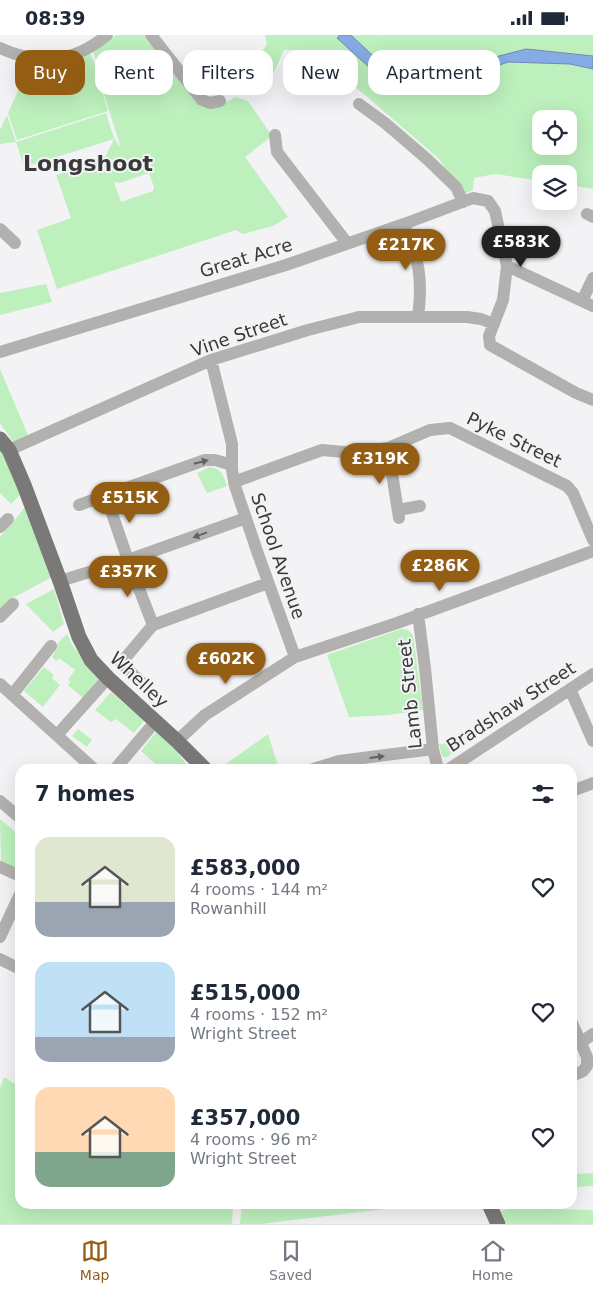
<!DOCTYPE html>
<html lang="en">
<head>
<meta charset="utf-8">
<style>
  :root { --surface:#fff; --page:#f6f6f7; --text:#1f2937; --muted:#747a83; --line:#e0e1e3; --accent:#935d13 }
  body { margin:0; font-family:"DejaVu Sans",sans-serif; background:var(--page); color:var(--text); height:100vh; display:flex; flex-direction:column; font-size:19px; white-space:nowrap }
  * { box-sizing:border-box; margin:0 }
  p { font-size:16px; color:var(--muted) }
  .icon { flex:none; width:28px; height:28px; fill:none; stroke:currentColor; stroke-width:2; stroke-linecap:round; stroke-linejoin:round }
  .map { position:relative; flex:1; overflow:hidden }
  .sheet { position:absolute; left:15px; top:729px; width:562px; height:445px; display:flex; flex-direction:column; background:var(--surface); border-radius:15px; box-shadow:0 5px 20px #0002 }
  .sheet>* { flex:none }
  .top-card { position:absolute; left:15px; top:15px; width:564px; height:45px; display:flex; gap:10px }
  .fabs { position:absolute; left:532px; top:75px; display:grid; gap:10px }
  .fabs a { display:grid; place-items:center; width:45px; height:45px; border-radius:10px; background:var(--surface); box-shadow:0 5px 20px #0002; font-size:25px }
  .price { position:absolute; translate:-50% -42px; padding:0 11px; border-radius:18px; background:var(--accent); color:#fff; font-size:16px; line-height:32px; filter:drop-shadow(0 1px 2px #0008) }
  .price::after { content:''; position:absolute; left:50%; top:30px; width:15px; height:11px; margin-left:-8px; background:inherit; clip-path:polygon(0 0,100% 0,50% 100%) }
  .price.on { background:#222; color:#fff }
  ul { padding:0; list-style:none }
  li { display:flex; align-items:center; gap:15px; height:125px; padding:0 20px }
  li span { display:grid; place-items:center; flex:none; width:140px; height:100px; border-radius:15px; color:#555 }
  li>.icon { margin-inline-start:auto }
  span .icon { width:60px; height:60px; fill:#fffc; stroke-width:1 }
  li b { font-size:21px }
  h2 { display:flex; justify-content:space-between; align-items:center; height:60px; padding:0 20px; font-size:21px }
  .tag { padding:0 18px; border-radius:15px; background:var(--surface); box-shadow:0 5px 20px #0002; font-size:18px; line-height:45px }
  .tag.on { background:var(--accent); color:#fff }
  .status { display:flex; justify-content:space-between; align-items:center; height:35px; padding:0 25px; background:var(--surface); direction:ltr }
  .status svg { height:14px; fill:currentColor }
  .tab-bar { display:flex; justify-content:space-around; align-items:center; height:70px; border-top:1px solid var(--line); background:var(--surface); font-size:14px; color:var(--muted) }
  .tab-bar a { display:grid; justify-items:center; gap:2px }
  .tab-bar .on { color:var(--accent) }
  .map>svg:first-child { display:block }
  .green { fill:#bdf0bd; fill-rule:evenodd }
  .water { fill:#86ace6; stroke:#6f8ab2 }
  .lines { fill:none; stroke-linecap:round; stroke-linejoin:round }
  .minor { stroke:#b2b1b0; stroke-width:12 }
  .major { stroke:#7b7978; stroke-width:15 }
  .oneway { fill:#636363 }
  .labels { text-anchor:middle; stroke-width:4; stroke-linejoin:round; paint-order:stroke }
  .street-label { font-size:18px; fill:#39393a; stroke:#f3f3f6 }
  .district-label { font-size:22px; font-weight:bold; fill:#39393a; stroke:#f3f3f6 }
</style>
</head>
<body>
<div class="status"><b>08:39</b><svg viewBox="0 0 49 12"><path d="M0 12V9h3v3zM5 12V6h3v6zM10 12V3h3v9zM15 12V0h3v12zM26 1h20v11H26zM47 4h2v5h-2z"/></svg></div>
<div class="map">
<svg width="593" height="1189" viewBox="0 0 593 1189">
  <rect width="100%" height="100%" fill="#f3f3f6"/>
  <!-- green -->
  <path class="green" d="M116,0H144L148,7L156,13L200,71L224,68L236,62L248,66L272,101L245,122L288,182L273,191L243,199L236,195L57,254L37,195L71,183L56,140L105,122L114,104L24,132L16,107L0,109V95L7,80L16,107L106,78L114,103L121,113L99,44L103,41L93,17ZM149,138L154,152L153,156L121,167L114,147L120,148Z
    M265,0H593V154L569,150V139H541V146L495,139L474,143L473,155L466,158L460,156L439,124L365,60L308,15H284L274,37L254,29L267,9ZM541,84H569V111H541Z
    M89,16L100,41L98,44L108,76L17,105L8,78L22,47L40,27Z
    M46,249L52,267L0,280V258Z
    M0,334L28,400L14,408L0,388Z
    M0,413L21,459L11,469L0,458Z
    M209,432C222,433 223,440 227,451L207,458L197,438Z
    M27,470L54,541L11,564L0,575V502Z
    M54,554L64,589L53,597L26,569Z
    M401,594L408,595L413,600L423,675L388,680L349,682L327,620Z
    M67,599L72,610L100,643L83,663L68,650L71,647L68,645L75,635L59,623L56,626L52,622L57,613L55,611Z
    M44,632L54,640L52,643L60,650L43,672L24,656Z
    M111,657L144,686L134,698L116,684L111,687L95,675Z
    M78,694L92,705L87,712L72,701Z
    M156,697L173,711L189,733L188,734H161L141,716Z
    M268,699L279,734H225L223,731Z
    M465,706V709L446,723L442,721L439,709Z
    M0,784L20,801V835L1,827Z
    M4,1042L20,1052V1169H233L232,1189H0V1053Z
    M593,1138V1151L573,1152V1139Z
    M242,1169H426L261,1189H240Z
    M512,1173L593,1175V1189H507L501,1176Z"/>
  <!-- water -->
  <path class="water" d="M340,0H351L371,19L384,23L429,27L480,26L526,14L593,21V34L570,29L508,27L483,36L461,39L403,37L370,33L337,3Z"/>
  <g class="lines">
    <!-- minor -->
    <path class="minor" d="M151,0L202,65L210,68L220,66
      M0,13C38,31 75,27 107,0
      M359,69L385,88L427,124L456,152L463,167
      M275,100L277,117L347,208
      M587,179L593,182
      M404,189C419,224 423,244 418,282
      M0,194L15,208
      M507,231L593,271
      M582,266L593,243
      M0,317L286,230L404,189L473,163L488,166L495,176L507,231L503,265L489,301L490,310L576,358L593,365
      M211,325L232,409V435L235,451L257,516L295,622
      M388,413L399,483
      M9,415L211,325L308,295L359,282H467L481,284L494,289
      M234,447L322,415L355,418L388,413L430,395L450,393L567,451L573,458L593,505
      M106,461L128,525L153,590
      M79,470L205,425H215L232,430
      M398,475L420,471
      M0,492L8,484
      M60,546L128,525L246,483
      M418,579L425,633L433,714L438,734
      M0,582L13,569
      M0,649L94,734
      M143,649L121,628L153,590L268,548
      M570,654L593,706
      M12,660L51,611
      M57,700L108,643
      M177,706L205,680L295,622L397,588L593,516
      M115,734L149,694
      M313,734L339,726L433,714
      M449,734L593,639
      M572,756L593,748
      M0,766L20,783
      M0,832L20,841
      M0,902L20,859
      M0,924L20,934
      M572,988L587,1022V1031
      M580,1008L593,999
      M572,1041L583,1036L587,1031"/>
    <!-- major -->
    <path class="major" d="M0,404L9,415L24,450L60,546L79,602L91,625L108,643L177,706L205,734
      M489,1169L498,1189"/>
  </g>
  <!-- one-way arrows -->
  <defs><path id="oneway-solid" d="M-6-.8H1V-3.2L6.5 0L1 3.2V.8H-6Z" transform="scale(1.25)"/></defs>
  <g class="oneway">
    <use href="#oneway-solid" transform="translate(201 427) rotate(-14)"/>
    <use href="#oneway-solid" transform="translate(200 500) rotate(160)"/>
    <use href="#oneway-solid" transform="translate(377 722) rotate(-7)"/>
  </g>
  <g class="labels">
    <!-- street labels -->
    <g class="street-label">
      <text transform="translate(246 223) rotate(-17)" y="6">Great Acre</text>
      <text transform="translate(239 300) rotate(-19)" y="6">Vine Street</text>
      <text transform="translate(514 405) rotate(26)" y="6">Pyke Street</text>
      <text transform="translate(278 521) rotate(71)" y="6">School Avenue</text>
      <text transform="translate(139 645) rotate(43)" y="6">Whelley</text>
      <text transform="translate(410 659) rotate(-96)" y="6">Lamb Street</text>
      <text transform="translate(511 672) rotate(-33)" y="6">Bradshaw Street</text>
    </g>
    <!-- district labels -->
    <g class="district-label">
      <text x="88" y="136">Longshoot</text>
    </g>
  </g>
</svg>
<div class="fabs">
<a><svg class="icon" aria-label="locate" viewBox="0 0 24 24"><circle cx="12" cy="12" r="6"/><path d="M12 2v4M12 18v4M2 12h4M18 12h4"/></svg></a>
<a><svg class="icon" aria-label="layers" viewBox="0 0 24 24"><path d="M12 4l9 5-9 5-9-5zM3 14l9 5 9-5"/></svg></a>
</div>
<b class="price on" style="left:521px;top:233px">£583K</b>
<b class="price" style="left:406px;top:236px">£217K</b>
<b class="price" style="left:380px;top:450px">£319K</b>
<b class="price" style="left:130px;top:489px">£515K</b>
<b class="price" style="left:440px;top:557px">£286K</b>
<b class="price" style="left:128px;top:563px">£357K</b>
<b class="price" style="left:226px;top:650px">£602K</b>
<div class="top-card">
<a class="tag on">Buy</a>
<a class="tag">Rent</a>
<a class="tag">Filters</a>
<a class="tag">New</a>
<a class="tag">Apartment</a>
</div>
<section class="sheet">
<h2>7 homes<svg class="icon" aria-label="filters" viewBox="0 0 24 24"><path d="M4 7h16M4 17h16"/><circle cx="9" cy="7" r="2"/><circle cx="15" cy="17" r="2"/></svg></h2>
<ul>
<li><span style="background:linear-gradient(#dfe7d0 65%,#9aa5b1 0)"><svg class="icon" aria-label="home" viewBox="0 0 24 24"><path d="M3 11l9-7 9 7M6 9v11h12V9"/></svg></span><div><b>£583,000</b><p>4 rooms · 144 m²</p><p>Rowanhill</p></div><svg class="icon" aria-label="heart" viewBox="0 0 24 24"><path d="M12 20l-8-8c-3-5 5-10 8-4 3-6 11-1 8 4z"/></svg></li>
<li><span style="background:linear-gradient(#bfe0f5 75%,#9aa5b1 0)"><svg class="icon" aria-label="home" viewBox="0 0 24 24"><path d="M3 11l9-7 9 7M6 9v11h12V9"/></svg></span><div><b>£515,000</b><p>4 rooms · 152 m²</p><p>Wright Street</p></div><svg class="icon" aria-label="heart" viewBox="0 0 24 24"><path d="M12 20l-8-8c-3-5 5-10 8-4 3-6 11-1 8 4z"/></svg></li>
<li><span style="background:linear-gradient(#ffd9b3 65%,#7fa58c 0)"><svg class="icon" aria-label="home" viewBox="0 0 24 24"><path d="M3 11l9-7 9 7M6 9v11h12V9"/></svg></span><div><b>£357,000</b><p>4 rooms · 96 m²</p><p>Wright Street</p></div><svg class="icon" aria-label="heart" viewBox="0 0 24 24"><path d="M12 20l-8-8c-3-5 5-10 8-4 3-6 11-1 8 4z"/></svg></li>
</ul>
</section>
</div>
<nav class="tab-bar">
<a class="on"><svg class="icon" aria-label="map" viewBox="0 0 24 24"><path d="M3 6l6-2 6 2 6-2v14l-6 2-6-2-6 2zM9 4v14M15 6v14"/></svg>Map</a>
<a><svg class="icon" aria-label="saved" viewBox="0 0 24 24"><path d="M7 4h10v16l-5-4-5 4z"/></svg>Saved</a>
<a><svg class="icon" aria-label="home" viewBox="0 0 24 24"><path d="M3 11l9-7 9 7M6 9v11h12V9"/></svg>Home</a>
</nav>
</body>
</html>
